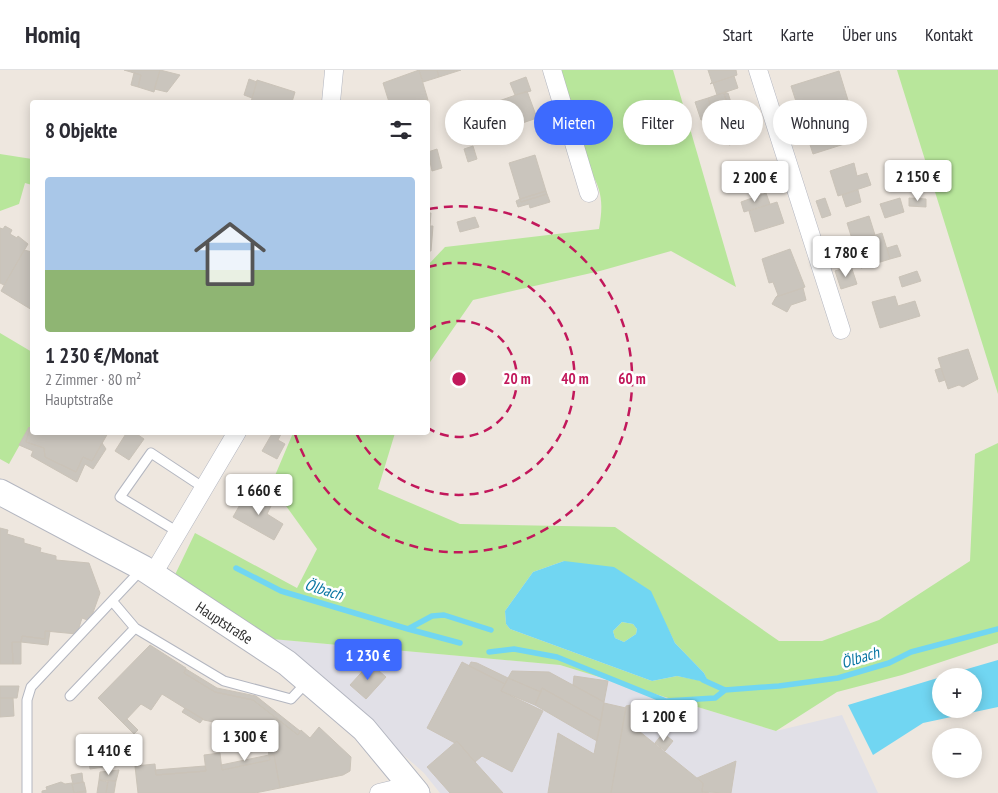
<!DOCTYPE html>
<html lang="de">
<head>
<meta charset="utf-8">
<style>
  :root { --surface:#fff; --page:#f2f2f3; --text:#2b2b33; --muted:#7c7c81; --line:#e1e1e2; --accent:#3d6afe }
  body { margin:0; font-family:"PT Sans Narrow",sans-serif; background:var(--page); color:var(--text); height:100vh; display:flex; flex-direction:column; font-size:19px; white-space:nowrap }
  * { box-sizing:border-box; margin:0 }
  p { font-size:16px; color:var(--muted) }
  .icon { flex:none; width:28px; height:28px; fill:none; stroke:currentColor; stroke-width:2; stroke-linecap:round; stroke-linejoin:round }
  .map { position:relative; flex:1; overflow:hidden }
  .drawer { position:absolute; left:30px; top:30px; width:400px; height:335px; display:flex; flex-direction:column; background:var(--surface); border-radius:5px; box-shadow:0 2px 12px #0003 }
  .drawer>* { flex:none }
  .banner { position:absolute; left:445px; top:30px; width:475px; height:45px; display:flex; gap:10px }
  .tools { position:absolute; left:932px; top:598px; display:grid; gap:10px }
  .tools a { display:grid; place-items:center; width:50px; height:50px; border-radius:50%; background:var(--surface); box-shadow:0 2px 12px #0003; font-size:25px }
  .price { position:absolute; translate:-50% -42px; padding:0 11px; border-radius:5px; background:#fff; color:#222; font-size:16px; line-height:32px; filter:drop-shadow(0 1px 2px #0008) }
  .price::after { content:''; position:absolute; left:50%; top:30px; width:15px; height:11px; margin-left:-8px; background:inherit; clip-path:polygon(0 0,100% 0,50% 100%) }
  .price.selected { background:var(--accent); color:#fff }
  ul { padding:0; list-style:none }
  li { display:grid; align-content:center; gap:10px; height:265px; padding:0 15px }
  li span { display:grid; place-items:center; height:155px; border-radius:5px; color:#555 }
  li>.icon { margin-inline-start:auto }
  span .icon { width:90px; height:90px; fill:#fffc; stroke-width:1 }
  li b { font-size:21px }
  h2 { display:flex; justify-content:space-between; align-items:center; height:60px; padding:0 15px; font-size:21px }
  .pill { padding:0 18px; border-radius:22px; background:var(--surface); box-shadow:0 2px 12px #0003; font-size:18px; line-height:45px }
  .pill.selected { background:var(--accent); color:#fff }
  header { display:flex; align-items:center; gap:30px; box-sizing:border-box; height:70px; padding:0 25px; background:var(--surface); border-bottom:1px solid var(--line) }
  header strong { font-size:24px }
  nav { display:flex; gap:28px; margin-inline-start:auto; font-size:18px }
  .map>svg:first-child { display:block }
  .industrial { fill:#e1e0e7 }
  .green { fill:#b8e69b; fill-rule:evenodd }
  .water { fill:#71d6f2; fill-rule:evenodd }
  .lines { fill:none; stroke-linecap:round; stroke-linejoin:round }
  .stream { stroke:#71d6f2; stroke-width:5.5 }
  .building { fill:#cac5bd; stroke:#cac3b8 }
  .service-casing { stroke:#b3b6c0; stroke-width:11 }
  .minor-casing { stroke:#b3b6c0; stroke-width:19 }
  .secondary-casing { stroke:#b3b6c0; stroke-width:27 }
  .service { stroke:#fff; stroke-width:9 }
  .minor { stroke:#fff; stroke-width:18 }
  .secondary { stroke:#fff; stroke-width:25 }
  .ring { fill:none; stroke:#c2185b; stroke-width:2.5; stroke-dasharray:9 6 }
  .labels { text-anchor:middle; stroke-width:5; stroke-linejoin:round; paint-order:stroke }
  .street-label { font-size:15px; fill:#2d2d2d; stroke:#fff }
  .water-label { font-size:16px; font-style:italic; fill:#0a76a3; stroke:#fff }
  .centre { fill:#c2185b; stroke:#fff; stroke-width:2.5 }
  .ring-label { font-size:15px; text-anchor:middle; font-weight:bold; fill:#c2185b; stroke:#fff; stroke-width:5; stroke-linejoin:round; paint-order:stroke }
</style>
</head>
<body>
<header>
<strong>Homiq</strong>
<nav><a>Start</a><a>Karte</a><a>Über uns</a><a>Kontakt</a></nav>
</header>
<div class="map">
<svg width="998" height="723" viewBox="0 0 998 723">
  <rect width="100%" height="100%" fill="#eee7df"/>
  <!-- industrial -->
  <path class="industrial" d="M272,569L560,595L776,661L842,645L878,723H440L424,703Z"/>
  <!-- green -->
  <path class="green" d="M558,0H673L736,217L671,181L600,201L473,230L428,295V195L445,177L599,159C603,136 603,121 590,101Z
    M897,0H998V324Z
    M0,84L32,89V115L25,113L19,134L0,141Z
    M0,263L32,282V353L9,394L0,389Z
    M293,363H395L378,419L460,454L615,457L779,571H822L879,550L970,491L975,384L998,373V573L902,605L837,622L776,661L560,595L272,569L172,511L195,463L297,518L317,479L271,415ZM564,491L665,553L675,573L704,603L708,612L677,606L652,611L510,559L506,554L505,541L533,502Z
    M622,552L633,554L637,559L636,564L624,572L615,568L613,561Z"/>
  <!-- water -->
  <path class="water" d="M564,491L614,497L651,521L675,573L704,603L709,613L677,606L652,611L510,559L506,554L505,541L533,502ZM622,552L633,554L637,559L636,564L624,572L615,568L613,561Z
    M998,590V637L923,653L873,685L848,635L941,607V639H974V606H943Z"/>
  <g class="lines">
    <!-- stream -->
    <path class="stream" d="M236,498L281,521L408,559L432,546L444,545L491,560
      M408,559L460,573
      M489,582L514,579L557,587L666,631L715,628L725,620
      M703,610L725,620L779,616L838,608L889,593L911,582L998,559"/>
  </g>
  <!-- building -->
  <path class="building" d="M124,0H160L154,22L138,17L141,5Z
    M160,0L180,5L167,22L154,19Z
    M419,0L428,30L389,32L383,13Z
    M419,0H437L439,7L423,12Z
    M437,0H461L439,7Z
    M708,0H736L737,5L710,14L712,12Z
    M839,1L860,69L813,84L791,16Z
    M134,3L141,5L138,17L131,15Z
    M734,6L738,18L717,25L713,13Z
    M526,7L531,21L515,25L510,13Z
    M249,9L257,12L252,28L244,25Z
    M257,10L295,22L292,32H251Z
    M527,21L537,48L505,59L496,32Z
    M728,21L724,24L730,40L714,46L708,28Z
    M728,23L733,39L730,40L724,24Z
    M708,28L714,46L701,50L695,32Z
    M743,36L753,68L729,75L719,43Z
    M473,76L477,89L468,92L464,79Z
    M437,79L442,98L432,101L428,82Z
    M535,85L546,121L520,129L509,93Z
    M854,93L857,106L867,103L871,115L838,126L830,101Z
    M858,120L861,132L846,137L842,125Z
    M546,121L547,124L521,132L520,129Z
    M766,123L770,134L744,142L741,132Z
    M547,124L550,132L530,138L529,134L518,137L516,131L520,129L521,132Z
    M825,128L831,145L822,148L816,131Z
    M900,128L904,142L885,148L880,134Z
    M909,128L926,129V137L909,136Z
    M777,132L784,153L755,162L749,141Z
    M428,143H431L430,156H433L431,181H428Z
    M869,146L875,165L853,172L847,153Z
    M475,147L479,157L460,162L457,152Z
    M5,156L12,160L10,164L17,168L18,166L28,174L4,215L0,213V158L3,159Z
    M882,163L890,189L861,198L853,172Z
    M897,175L901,186L890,189L887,178Z
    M790,179L805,217L776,227L778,225L773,212L769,213L762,189Z
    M24,180L32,182V240L1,221Z
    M851,196L857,214L841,219L835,201Z
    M917,201L921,211L902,217L899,207Z
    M803,218L806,230L791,235L787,242L772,234L776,227Z
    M895,226L898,236L915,231L920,246L880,258L872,232Z
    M968,279L978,309L963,317L959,315L948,319L938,288Z
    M941,298L945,310L939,312L935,300Z
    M29,357L32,361H29L26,372L44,378L45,387L76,402L83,387L92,391L102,373L106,379L93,399L85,394L77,412L31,386L33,381L19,375Z
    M29,361H32V362L108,363L92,391L83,387L76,402L45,387L44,378L26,372Z
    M127,362H134L144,369L129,390L115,381Z
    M273,362H282L278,370L285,374L277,389L262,381Z
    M255,417L259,419L250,435L246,433Z
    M259,419L268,424L264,432L271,436L267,444L283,454L274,470L233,447L242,431L250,435Z
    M0,458L8,460L7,464L24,469V473L41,478L40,482L56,486V490L89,493L100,523L90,551L82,548L77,564L45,561V569L22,566L21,572H12L13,594H0Z
    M45,561H50L48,575L21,572L22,566L45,569Z
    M12,572H21V594H13Z
    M150,575L186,598L184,603L215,622L253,630L298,665L301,660L310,668L319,657L351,687L350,701L343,705L280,718L274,685L269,686L268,678L241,658L204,650L162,624L151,640L141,634L123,653L98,628Z
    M462,592L505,614L501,621L543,641L512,702L482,686L475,692L457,671L455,673L427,658Z
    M471,592L477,593L508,608L505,614L469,596Z
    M370,593L386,607L366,629L350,615Z
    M186,599L217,618L256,626L300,661L298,665L253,630L215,622L184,603Z
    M512,601L549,602L604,632L601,651L542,618L541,622L508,608Z
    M574,606L608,611L604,632L573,615Z
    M508,608L541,622L535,635L501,621Z
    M0,616H19L17,628H0Z
    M542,618L601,651L597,671L535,635Z
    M0,628H13L14,646L0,647Z
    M604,633L626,638L611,723H548L558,663L594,684Z
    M631,635L644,645L634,657L703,713L702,722L709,723H611L626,636Z
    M185,638L203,649L200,653L182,642Z
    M127,649L138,660L134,664L123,653Z
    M222,654L241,658L240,662L221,659Z
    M663,663L673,671L665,681L655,673Z
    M251,666L266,678L263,681L248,669Z
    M457,671L475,692L503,723H450L427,697Z
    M116,673L118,695L90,699L88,677Z
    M220,683L222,700L270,690L269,686L274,685L280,718L255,723H138L135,696L155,694L156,705L206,701L204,685Z
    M269,685L270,690L222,700L221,695Z
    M736,691L731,723L702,722L703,713L697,708Z
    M205,696L206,701L156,705L155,700Z
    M119,700L116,711L99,710L100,702Z
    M82,703L83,712L73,714L71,705Z
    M99,710L108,712L106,723H97Z
    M108,710L116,711L114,723H106Z
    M61,712L65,714L72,713L74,723L86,721V723H42V721L47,720L46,717Z
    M84,712L86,721L74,723L72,714Z"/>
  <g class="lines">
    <!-- service casing -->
    <g class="service-casing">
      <path id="service" d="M178,462L120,427L151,383L204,418
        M113,532L135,558
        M70,626L135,558L224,611L291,629L306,613
        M27,723V630L31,617L141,500"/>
    </g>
    <!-- minor casing -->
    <g class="minor-casing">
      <path id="minor" d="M552,0L589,123
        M758,0L841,260
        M331,32L334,1
        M153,504L237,362
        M379,723L412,715"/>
    </g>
    <!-- secondary casing -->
    <g class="secondary-casing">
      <path id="secondary" d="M0,422L143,498L287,593L364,659L417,723"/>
    </g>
    <!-- service -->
    <use href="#service" class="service"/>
    <!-- minor -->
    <use href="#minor" class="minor"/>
    <!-- secondary -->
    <use href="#secondary" class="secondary"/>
  </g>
  <!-- distance rings -->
  <g class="ring">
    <path d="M428 260A58 58 0 1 1 428 358"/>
    <path d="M428 197A116 116 0 1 1 356 363"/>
    <path d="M429 139A173 173 0 1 1 295 364"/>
  </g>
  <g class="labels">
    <!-- street labels -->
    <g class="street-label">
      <text transform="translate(224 553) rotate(33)" y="5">Hauptstraße</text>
    </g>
    <!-- water labels -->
    <g class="water-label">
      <text transform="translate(324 519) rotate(17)" y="6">Ölbach</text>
      <text transform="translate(860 587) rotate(-17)" y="6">Ölbach</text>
    </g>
  </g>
  <circle cx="459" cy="309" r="8" class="centre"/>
  <g class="ring-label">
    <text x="517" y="314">20 m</text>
    <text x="575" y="314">40 m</text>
    <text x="632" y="314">60 m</text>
  </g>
</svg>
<div class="tools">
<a>+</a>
<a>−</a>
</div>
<b class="price" style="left:918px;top:132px">2 150 €</b>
<b class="price" style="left:755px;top:133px">2 200 €</b>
<b class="price" style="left:846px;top:208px">1 780 €</b>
<b class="price" style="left:259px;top:446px">1 660 €</b>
<b class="price selected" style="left:368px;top:611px">1 230 €</b>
<b class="price" style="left:664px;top:672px">1 200 €</b>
<b class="price" style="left:245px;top:692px">1 300 €</b>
<b class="price" style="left:109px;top:706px">1 410 €</b>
<div class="banner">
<a class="pill">Kaufen</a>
<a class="pill selected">Mieten</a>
<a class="pill">Filter</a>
<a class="pill">Neu</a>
<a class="pill">Wohnung</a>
</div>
<section class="drawer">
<h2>8 Objekte<svg class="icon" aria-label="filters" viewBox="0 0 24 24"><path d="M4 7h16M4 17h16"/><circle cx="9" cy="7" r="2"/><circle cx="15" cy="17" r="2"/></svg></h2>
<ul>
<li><span style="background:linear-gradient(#a9c7e8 60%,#8fb573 0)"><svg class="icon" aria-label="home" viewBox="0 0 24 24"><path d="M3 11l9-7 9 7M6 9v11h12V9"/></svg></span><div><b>1 230 €/Monat</b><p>2 Zimmer · 80 m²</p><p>Hauptstraße</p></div></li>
</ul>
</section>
</div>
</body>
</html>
